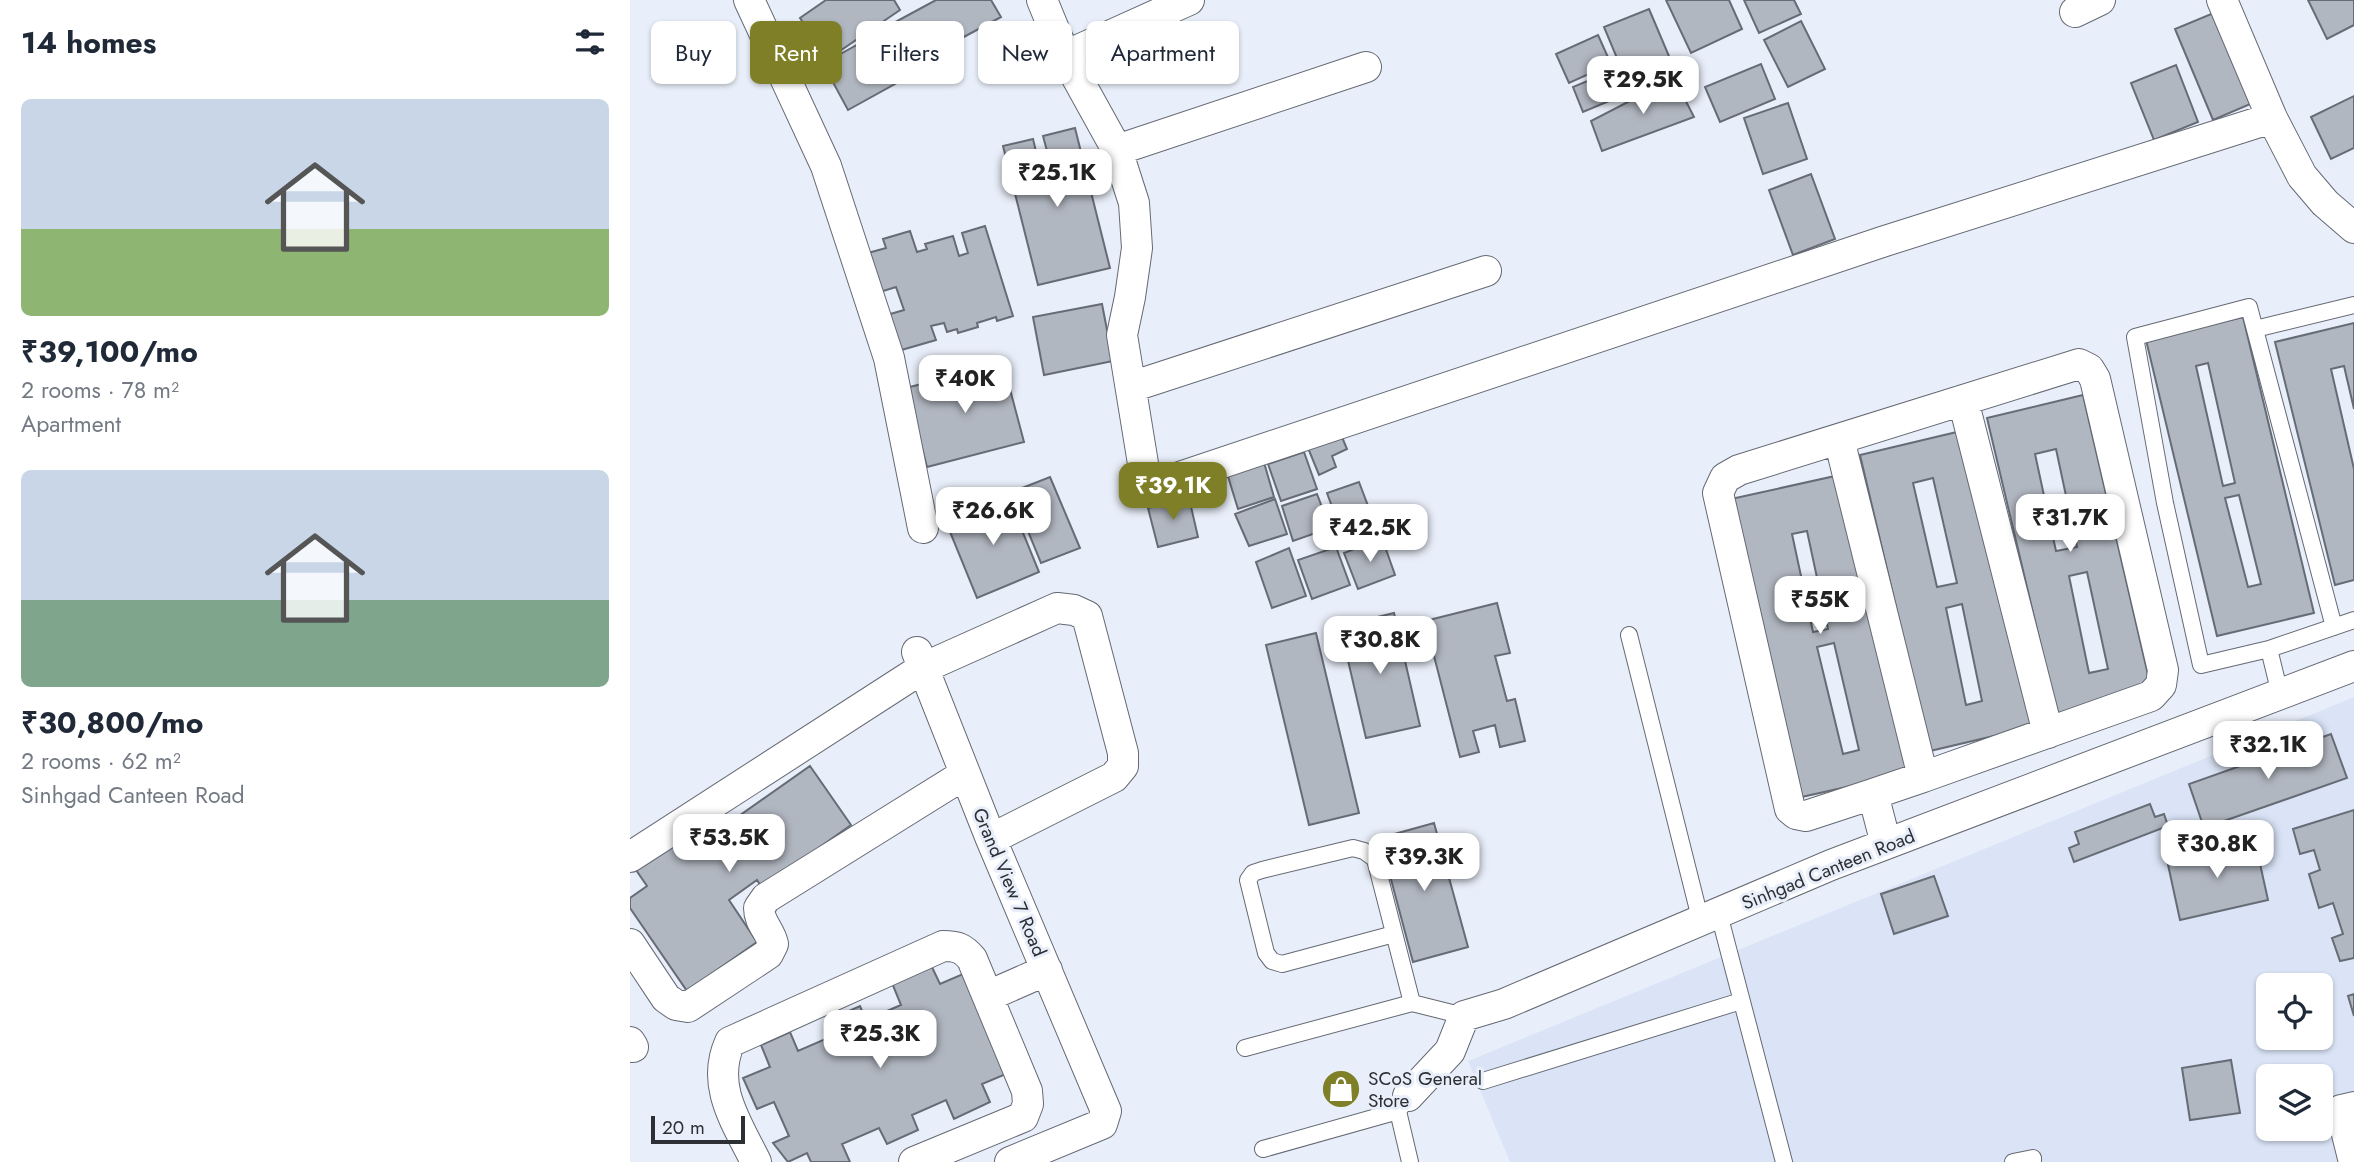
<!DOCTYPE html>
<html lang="en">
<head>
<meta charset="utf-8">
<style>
  :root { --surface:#fff; --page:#f6f6f7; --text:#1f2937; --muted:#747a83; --accent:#7e7f27 }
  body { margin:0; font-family:Jost,sans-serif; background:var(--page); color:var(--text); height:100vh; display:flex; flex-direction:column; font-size:26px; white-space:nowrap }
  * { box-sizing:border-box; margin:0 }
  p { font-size:23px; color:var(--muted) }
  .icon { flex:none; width:38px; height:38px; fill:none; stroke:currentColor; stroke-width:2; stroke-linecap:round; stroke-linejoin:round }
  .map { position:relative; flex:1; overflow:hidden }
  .panel { display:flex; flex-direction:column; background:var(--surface); width:630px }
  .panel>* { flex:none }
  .top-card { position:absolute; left:21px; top:21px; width:665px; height:63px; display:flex; gap:14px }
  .controls { position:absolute; left:1626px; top:973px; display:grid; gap:14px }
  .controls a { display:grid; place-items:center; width:77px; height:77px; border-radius:10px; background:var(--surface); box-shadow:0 2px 5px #0004; font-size:35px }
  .scale { position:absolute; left:21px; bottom:18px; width:94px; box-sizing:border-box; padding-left:7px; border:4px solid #2c2f33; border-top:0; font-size:19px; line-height:24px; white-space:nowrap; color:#2c2f33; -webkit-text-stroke:5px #e9effa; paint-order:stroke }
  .price { position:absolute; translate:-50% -60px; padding:0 16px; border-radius:14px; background:#fff; color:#222; font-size:23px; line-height:46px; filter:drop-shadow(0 2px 4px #0008) }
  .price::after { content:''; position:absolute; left:50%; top:42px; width:21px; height:16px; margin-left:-10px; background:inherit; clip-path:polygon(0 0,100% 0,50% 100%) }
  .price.on { background:var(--accent); color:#fff }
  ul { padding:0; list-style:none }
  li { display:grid; align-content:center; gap:14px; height:371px; padding:0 21px }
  li span { display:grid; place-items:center; height:217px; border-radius:10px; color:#555 }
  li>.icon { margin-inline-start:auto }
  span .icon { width:126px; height:126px; fill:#fffc; stroke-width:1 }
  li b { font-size:30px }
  h2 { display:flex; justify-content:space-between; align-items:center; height:84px; padding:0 21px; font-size:30px }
  .tag { padding:0 24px; border-radius:10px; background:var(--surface); box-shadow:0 2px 5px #0004; font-size:24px; line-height:63px }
  .tag.on { background:var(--accent); color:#fff }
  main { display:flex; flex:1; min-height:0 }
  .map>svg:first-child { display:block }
  .built { fill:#dae4f6; fill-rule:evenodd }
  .building { fill:#b1b7c1; stroke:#666c75; stroke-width:2; fill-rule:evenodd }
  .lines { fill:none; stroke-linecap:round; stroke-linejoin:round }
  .lane-casing { stroke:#646973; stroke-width:18 }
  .street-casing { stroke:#646973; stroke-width:32 }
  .lane { stroke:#fff; stroke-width:16 }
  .street { stroke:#fff; stroke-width:30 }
  .labels { text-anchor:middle; stroke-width:6; stroke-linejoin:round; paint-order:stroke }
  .street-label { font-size:19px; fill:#2c2f33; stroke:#e9effa }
  .poi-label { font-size:19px; fill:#2c2f33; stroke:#e9effa; text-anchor:start }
</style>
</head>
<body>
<main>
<section class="panel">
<h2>14 homes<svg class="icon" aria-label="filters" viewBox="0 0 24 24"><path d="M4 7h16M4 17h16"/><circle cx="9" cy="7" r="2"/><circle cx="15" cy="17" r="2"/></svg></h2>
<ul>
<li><span style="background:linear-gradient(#c9d6e8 60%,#8fb573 0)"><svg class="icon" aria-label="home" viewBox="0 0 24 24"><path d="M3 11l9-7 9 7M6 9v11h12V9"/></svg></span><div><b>₹39,100/mo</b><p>2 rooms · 78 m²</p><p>Apartment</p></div></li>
<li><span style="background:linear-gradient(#c9d6e8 60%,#7fa58c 0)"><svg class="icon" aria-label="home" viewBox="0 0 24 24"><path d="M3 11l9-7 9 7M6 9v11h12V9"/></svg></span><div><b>₹30,800/mo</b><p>2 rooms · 62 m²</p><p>Sinhgad Canteen Road</p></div></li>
</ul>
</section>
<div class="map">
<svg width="1724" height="1162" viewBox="0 0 1724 1162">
  <rect width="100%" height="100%" fill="#e9effa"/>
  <!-- built -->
  <path class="built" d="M1724,697V1162H880L838,1061ZM1638,985H1690V1038H1638ZM1638,1076H1690V1129H1638Z"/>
  <!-- building -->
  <path class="building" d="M196,0H264L270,10L198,59L170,18Z
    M306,0H361L371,17L280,66L258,26Z
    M1036,0H1099L1112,29L1061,53Z
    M1114,0H1164L1171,14L1129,33Z
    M1678,0H1724V25L1697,39Z
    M1019,9L1044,68L999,87L974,27Z
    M1586,12L1625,102L1583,120L1545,29Z
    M1171,21L1195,69L1158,87L1134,40Z
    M255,29L281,75L218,110L193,64Z
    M968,35L981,64L939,83L926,54Z
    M1131,64L1145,99L1090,122L1075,87Z
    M1546,65L1568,122L1524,140L1501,83Z
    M986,69L996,94L953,112L943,87Z
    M1044,78L1064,117L972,151L961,121Z
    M1724,96V148L1701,159L1681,117Z
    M1158,103L1177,159L1133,174L1114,118Z
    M445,128L480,268L408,285L373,146L403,139L411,172L422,170L413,136Z
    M1181,174L1205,239L1163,255L1139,190Z
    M355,226L383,316L367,321L366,317L347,323L348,327L328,333L327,329L317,332L314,323L301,326L306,340L268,351L257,315L274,310L266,287L250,292L238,253L256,248L253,239L280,231L287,252L297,249L295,244L323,236L329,256L338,253L332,233Z
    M472,304L483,361L414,375L403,317Z
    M1613,317L1684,613L1587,636L1516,340ZM1578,363L1605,483L1593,486L1566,366ZM1609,495L1631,584L1618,587L1595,498Z
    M1724,323V409L1714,366L1701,369L1724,469V580L1705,585L1645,342Z
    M373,363L394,442L297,467L276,388Z
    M1453,395L1522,692L1427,714L1357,418ZM1426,449L1447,547L1426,551L1405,454ZM1457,572L1478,669L1459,673L1439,576Z
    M709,430L717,449L702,456L706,467L689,475L676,443Z
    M1331,431L1402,727L1300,751L1230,455ZM1303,478L1327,583L1307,587L1283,483ZM1332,604L1352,701L1336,705L1316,608Z
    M674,452L687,489L651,501L638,464Z
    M633,459L644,497L608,509L596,470Z
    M1214,474L1280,773L1167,798L1101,499ZM1177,531L1198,629L1183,632L1162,534ZM1204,643L1229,750L1213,754L1187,647Z
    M420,477L450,548L411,563L382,492Z
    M729,482L743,519L711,531L697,493Z
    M687,494L700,528L663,541L652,506Z
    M378,496L409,572L347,598L316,522Z
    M559,498L568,537L528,547L518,508Z
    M645,499L657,534L619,546L605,514Z
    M752,538L765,575L728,589L714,553Z
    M706,547L720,585L682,599L668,560Z
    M659,548L676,596L642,608L626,562Z
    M867,603L880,653L865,656L877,701L885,699L895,741L870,747L865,725L843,731L849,752L830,757L795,621Z
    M764,613L790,726L736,738L710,626Z
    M686,633L729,813L679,825L636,645Z
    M1701,734L1717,778L1574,828L1559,784Z
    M180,766L221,825L132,888L127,880L99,900L127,942L57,991L0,908V898L17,886L6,870L87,812L96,825Z
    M1520,804L1525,817L1534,814L1538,826L1444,862L1439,848L1449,844L1445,832Z
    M1724,810V958L1710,961L1702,938L1713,934L1703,903L1689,908L1679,874L1690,870L1684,850L1670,854L1663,829Z
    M804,823L838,947L783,962L750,838Z
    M1625,841L1638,900L1550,920L1537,860Z
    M1304,876L1318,916L1264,934L1251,894Z
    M301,965L310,984L333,974L376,1074L352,1084L360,1102L324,1119L316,1100L282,1115L288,1130L257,1144L249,1128L212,1144L220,1162H181L177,1153L158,1162L143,1143L159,1136L144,1102L127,1109L113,1078L140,1067L131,1045L160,1032L168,1051L205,1035L199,1020L230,1006L236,1020L271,1005L262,983Z
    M1724,994V1016L1718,996Z
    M1601,1060L1610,1113L1560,1120L1552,1068Z"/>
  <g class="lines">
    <!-- lane casing -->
    <g class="lane-casing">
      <path id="lane" d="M1625,329L1724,305
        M999,635L1071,922
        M1639,649L1571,665L1535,503L1505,337L1619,307L1704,627
        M1650,694L1639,649L1724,620
        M1089,914L1154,1162
        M764,934L652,964L642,961L636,953L618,880L623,873L632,870L723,848L734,851L745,859L782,1003
        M615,1048L782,1003L834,1016
        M853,1081L1111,1001
        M773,1104L768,1111L780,1162
        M633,1149L768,1111
        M1383,1162L1403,1158V1162"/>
    </g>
    <!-- street casing -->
    <g class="street-casing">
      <path id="street" d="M119,0L196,166L259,358L293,528
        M412,0L435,56L487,150L504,203L507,248L500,297L492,335L517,488L1252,242L1642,118
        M1592,0L1642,118L1672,176L1695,203L1724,228
        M1445,12L1470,0
        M435,56L559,0
        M487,150L736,67
        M501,387L856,271
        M1333,400L1418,733
        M1209,439L1293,777L1243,794
        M287,652L361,839L476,1111L472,1124L380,1162
        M1256,844L1243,794L1176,816L1166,814L1160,809L1088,493L1095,478L1109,470L1449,364L1459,369L1465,379L1533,670L1531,685L1521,696L1293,777
        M0,857L293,668L427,608L444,610L457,616L493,753V766L484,777L361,839
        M0,944L36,998L46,1005L58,1007L138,954L143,944C140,930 129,923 129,908L136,898L335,774
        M358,996L417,970
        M0,1042L3,1047
        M778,1096L820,1051L834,1016L874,1004L1201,865L1724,666
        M126,1162C107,1123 80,1086 100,1042L313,946C327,946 333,948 342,959L397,1091L398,1104L393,1117L284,1162
        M1724,1162L1711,1110L1724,1107"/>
    </g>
    <!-- lane -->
    <use href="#lane" class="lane"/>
    <!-- street -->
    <use href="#street" class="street"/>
  </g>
  <!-- icons -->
  <defs>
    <g id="shop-disc" transform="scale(2.0125)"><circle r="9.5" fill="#7e7f27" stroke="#e9effa"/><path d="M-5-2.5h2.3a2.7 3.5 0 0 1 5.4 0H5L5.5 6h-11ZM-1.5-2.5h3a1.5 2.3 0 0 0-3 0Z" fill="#fff"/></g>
  </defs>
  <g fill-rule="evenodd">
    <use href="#shop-disc" x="711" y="1089"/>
  </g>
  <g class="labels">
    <!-- street labels -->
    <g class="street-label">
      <text transform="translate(1198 869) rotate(-22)" y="7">Sinhgad Canteen Road</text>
      <text transform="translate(380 882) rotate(67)" y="7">Grand View 7 Road</text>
    </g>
    <!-- poi labels -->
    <g class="poi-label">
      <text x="738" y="1085">SCoS General<tspan x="738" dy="22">Store</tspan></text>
    </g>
  </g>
</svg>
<div class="controls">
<a><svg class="icon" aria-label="locate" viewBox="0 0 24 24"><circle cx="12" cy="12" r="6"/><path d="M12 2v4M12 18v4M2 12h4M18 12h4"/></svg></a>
<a><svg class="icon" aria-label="layers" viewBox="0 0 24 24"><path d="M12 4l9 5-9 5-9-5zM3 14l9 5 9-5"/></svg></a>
</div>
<div class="scale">20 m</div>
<b class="price" style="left:1013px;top:116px">₹29.5K</b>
<b class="price" style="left:427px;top:209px">₹25.1K</b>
<b class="price" style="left:335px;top:415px">₹40K</b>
<b class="price on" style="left:543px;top:522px">₹39.1K</b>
<b class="price" style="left:363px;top:547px">₹26.6K</b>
<b class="price" style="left:1440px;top:554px">₹31.7K</b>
<b class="price" style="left:740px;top:564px">₹42.5K</b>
<b class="price" style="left:1190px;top:636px">₹55K</b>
<b class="price" style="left:750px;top:676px">₹30.8K</b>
<b class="price" style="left:1638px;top:781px">₹32.1K</b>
<b class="price" style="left:99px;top:874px">₹53.5K</b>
<b class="price" style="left:1587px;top:880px">₹30.8K</b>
<b class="price" style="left:794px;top:893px">₹39.3K</b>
<b class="price" style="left:250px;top:1070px">₹25.3K</b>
<div class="top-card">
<a class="tag">Buy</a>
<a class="tag on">Rent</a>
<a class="tag">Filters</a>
<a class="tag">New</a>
<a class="tag">Apartment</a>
</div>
</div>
</main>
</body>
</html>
